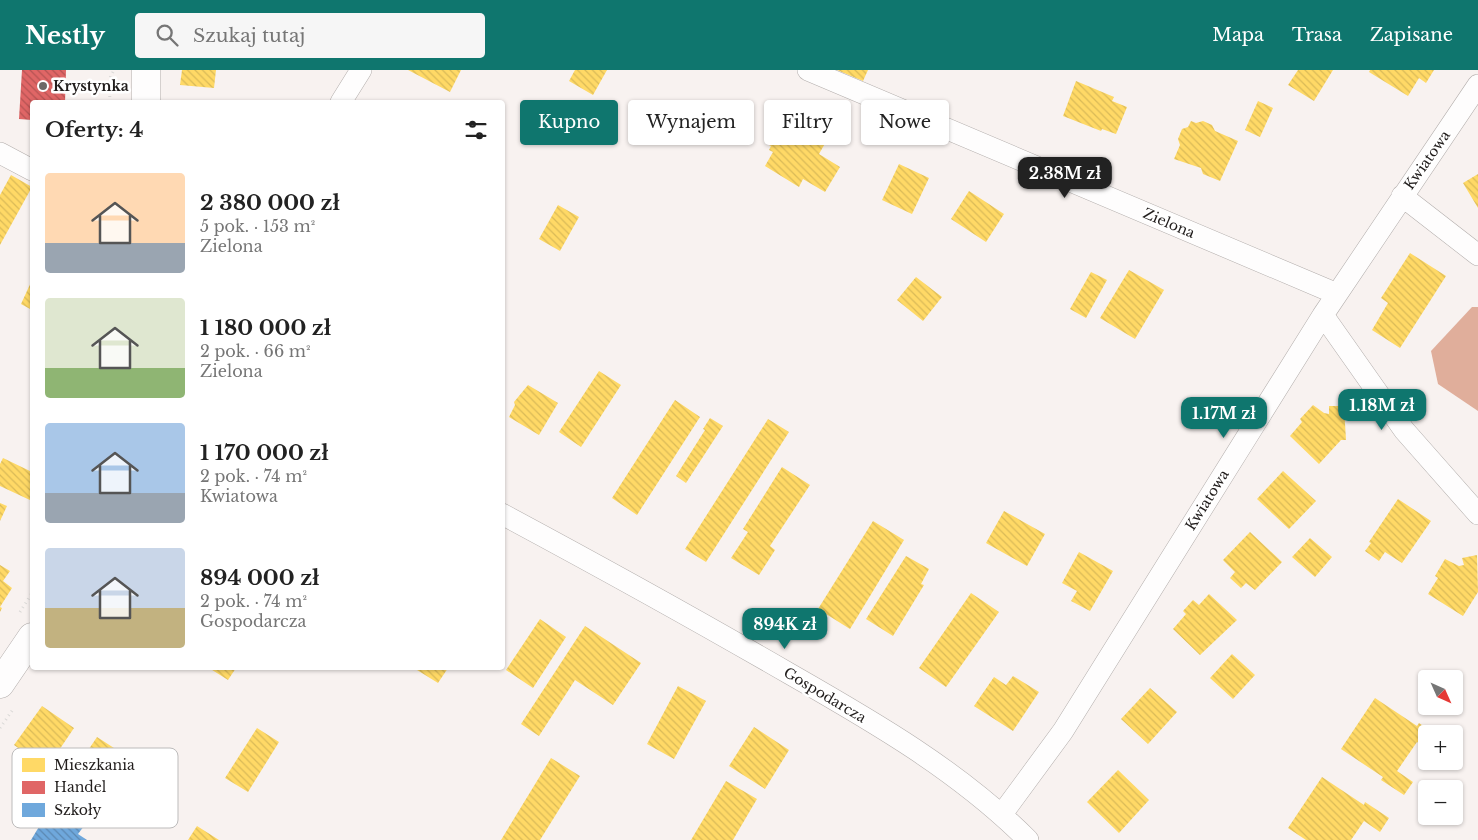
<!DOCTYPE html>
<html lang="pl">
<head>
<meta charset="utf-8">
<style>
  :root { --surface:#fff; --page:#f6f6f6; --text:#222; --muted:#767676; --accent:#0f766e }
  body { margin:0; font-family:"Libre Baskerville",serif; background:var(--page); color:var(--text); height:100vh; display:flex; flex-direction:column; font-size:19px; white-space:nowrap }
  * { box-sizing:border-box; margin:0 }
  p { font-size:16px; color:var(--muted) }
  .icon { flex:none; width:28px; height:28px; fill:none; stroke:currentColor; stroke-width:2; stroke-linecap:round; stroke-linejoin:round }
  .map { position:relative; flex:1; overflow:hidden }
  .side { position:absolute; left:30px; top:30px; width:475px; height:570px; display:flex; flex-direction:column; background:var(--surface); border-radius:5px; box-shadow:0 1px 4px #0004 }
  .side>* { flex:none }
  .banner { position:absolute; left:520px; top:30px; width:475px; height:45px; display:flex; gap:10px }
  .needle { width:32px; rotate:135deg }
  .controls { position:absolute; left:1418px; top:600px; display:grid; gap:10px }
  .controls a { display:grid; place-items:center; width:45px; height:45px; border-radius:5px; background:var(--surface); box-shadow:0 1px 4px #0004; font-size:25px }
  .price { position:absolute; translate:-50% -42px; padding:0 11px; border-radius:10px; background:var(--accent); color:#fff; font-size:16px; line-height:32px; filter:drop-shadow(0 1px 2px #0008) }
  .price::after { content:''; position:absolute; left:50%; top:30px; width:15px; height:11px; margin-left:-8px; background:inherit; clip-path:polygon(0 0,100% 0,50% 100%) }
  .price.on { background:#222; color:#fff }
  ul { padding:0; list-style:none }
  li { display:flex; align-items:center; gap:15px; height:125px; padding:0 15px }
  li span { display:grid; place-items:center; flex:none; width:140px; height:100px; border-radius:5px; color:#555 }
  li>.icon { margin-inline-start:auto }
  span .icon { width:60px; height:60px; fill:#fffc; stroke-width:1 }
  li b { font-size:21px }
  h2 { display:flex; justify-content:space-between; align-items:center; height:60px; padding:0 15px; font-size:21px }
  .pill { padding:0 18px; border-radius:5px; background:var(--surface); box-shadow:0 1px 4px #0004; font-size:18px; line-height:45px }
  .pill.on { background:var(--accent); color:#fff }
  header { display:flex; align-items:center; gap:30px; box-sizing:border-box; height:70px; padding:0 25px; background:var(--accent); color:#fff }
  header strong { font-size:24px }
  nav { display:flex; gap:28px; margin-inline-start:auto; font-size:18px }
  .search { width:350px; height:45px; background:var(--page); display:flex; align-items:center; gap:12px; box-sizing:border-box; padding:0 18px; border-radius:5px; color:var(--muted); font-size:19px }
  .map>svg:first-child { display:block }
  .water { fill:#e0ae9b }
  .homes { fill:url(#homes-back-hatch) }
  .shops { fill:url(#shops-back-hatch) }
  .schools { fill:url(#schools-back-hatch) }
  .lines { fill:none; stroke-linecap:round; stroke-linejoin:round }
  .street-casing { stroke:#b2adab; stroke-width:22 }
  .primary-casing { stroke:#b2adab; stroke-width:29 }
  .path { stroke:#d9d8d6; stroke-width:3; stroke-dasharray:1 4; stroke-linecap:butt }
  .street { stroke:#fefdfd; stroke-width:21 }
  .primary { stroke:#fefdfd; stroke-width:28 }
  .poi-dot { fill:#6c6866; stroke:#fff; stroke-width:2 }
  .labels { text-anchor:middle; stroke-width:5; stroke-linejoin:round; paint-order:stroke }
  .poi-label { font-size:14px; font-weight:bold; fill:#211d1c; stroke:#fff; text-anchor:start }
  .street-label { font-size:14px; fill:#211d1c; stroke:#fff }
  .key { fill:#fff; stroke:#bcbbbb; stroke-width:1 }
  .key-label { font-size:14px; fill:#211d1c }
</style>
</head>
<body>
<header>
<strong>Nestly</strong>
<div class="search"><svg class="icon" aria-label="search" viewBox="0 0 24 24"><circle cx="10" cy="10" r="6"/><path d="M15 15l6 6"/></svg>Szukaj tutaj</div>
<nav><a>Mapa</a><a>Trasa</a><a>Zapisane</a></nav>
</header>
<div class="map">
<svg width="1478" height="770" viewBox="0 0 1478 770">
  <defs>
    <pattern id="homes-back-hatch" width="6" height="6" patternUnits="userSpaceOnUse" patternTransform="scale(1.25)"><rect width="6" height="6" fill="#ffd966"/><path d="M-1 5l2 2M0 0l6 6M5-1l2 2" fill="none" stroke="#daba58"/></pattern>
    <pattern id="shops-back-hatch" width="6" height="6" patternUnits="userSpaceOnUse" patternTransform="scale(1.25)"><rect width="6" height="6" fill="#e06666"/><path d="M-1 5l2 2M0 0l6 6M5-1l2 2" fill="none" stroke="#b55353"/></pattern>
    <pattern id="schools-back-hatch" width="6" height="6" patternUnits="userSpaceOnUse" patternTransform="scale(1.25)"><rect width="6" height="6" fill="#6fa8dc"/><path d="M-1 5l2 2M0 0l6 6M5-1l2 2" fill="none" stroke="#5b88b2"/></pattern>
  </defs>
  <rect width="100%" height="100%" fill="#f8f2f0"/>
  <!-- water -->
  <path class="water" d="M1472,237H1478V341L1438,314L1431,281Z"/>
  <!-- homes -->
  <path class="homes" d="M182,0H216L214,18L180,15Z
    M408,0H461L450,22Z
    M575,0H607L593,25L569,11Z
    M837,0H868L863,11Z
    M1298,0H1333L1314,31L1288,15Z
    M1370,0H1434L1426,13L1419,8L1408,26L1369,2Z
    M1076,11L1114,27L1112,31L1127,37L1116,64L1102,59L1101,61L1063,46Z
    M1258,31L1273,38L1260,67L1245,60Z
    M1191,51L1196,53L1203,51L1212,55L1215,61L1238,71L1220,111L1203,104L1201,98L1174,89L1180,75L1178,69L1182,59L1188,57Z
    M784,55L800,64L805,57L827,70L819,84L840,97L825,122L803,109L799,117L765,96L773,82L769,80L771,76L769,75L770,69L775,60Z
    M899,94L929,108L912,144L882,130Z
    M1478,104V138L1463,113Z
    M11,105L32,117L0,175V125Z
    M969,121L1004,144L986,172L951,149Z
    M558,135L579,147L560,181L539,169Z
    M1410,183L1446,206L1400,278L1372,260L1388,233L1381,228Z
    M1129,200L1164,220L1135,269L1100,248Z
    M1091,202L1107,210L1086,248L1070,239Z
    M916,207L942,227L923,251L897,230Z
    M32,210V240L21,234Z
    M599,301L621,315L581,377L559,362Z
    M528,315L558,333L539,365L509,347L515,335L514,332Z
    M675,330L700,347L637,445L612,428Z
    M1313,335L1324,343L1329,344V336H1344L1346,370H1341L1319,394L1290,366L1302,352L1300,349Z
    M710,348L723,356L686,413L676,406L705,360L703,359Z
    M768,349L789,362L706,492L685,479Z
    M3,388L32,402V431L0,416V394Z
    M782,397L810,415L770,476L775,480L759,505L731,488L748,462L743,459Z
    M1283,401L1316,431L1289,459L1257,429Z
    M1398,429L1431,451L1402,493L1385,482L1379,491L1365,481L1371,473L1369,472Z
    M0,433L7,436L0,451Z
    M1004,441L1045,464L1027,496L986,473Z
    M873,451L904,470L850,559L818,539Z
    M1250,462L1282,492L1255,520L1246,513L1241,518L1230,508L1235,502L1223,490Z
    M1310,468L1332,487L1315,507L1292,487Z
    M1079,482L1113,501L1090,541L1071,531L1077,521L1062,513Z
    M1477,485L1478,522L1463,546L1428,524L1438,508L1435,506L1445,489L1459,496L1464,495L1462,488Z
    M906,486L929,499L921,514L924,515L893,566L866,549Z
    M0,495L10,501L3,511L12,518L0,537L2,538L0,542Z
    M971,523L999,542L946,617L919,598Z
    M1209,524L1237,550L1200,585L1173,559L1186,544L1183,541L1193,530L1199,535Z
    M540,549L566,567L533,618L506,600Z
    M585,556L641,593L613,635L575,610L539,666L521,654Z
    M1232,584L1255,605L1233,629L1210,608Z
    M209,598H236L228,610Z
    M419,598H448L438,613L417,600Z
    M1013,606L1039,622L1013,661L974,636L994,607L1006,615Z
    M678,616L706,631L674,689L647,674Z
    M1150,618L1177,642L1148,674L1121,649Z
    M1375,628L1417,656L1419,653L1435,664H1426V678L1417,672L1397,701L1413,712L1404,725L1381,710L1383,707L1341,679Z
    M42,636L74,658L47,698L14,675Z
    M754,657L789,680L765,719L729,696Z
    M257,658L279,672L248,722L225,708Z
    M97,667L114,678L83,725L66,713Z
    M551,688L580,706L540,770H501Z
    M1118,700L1149,730L1119,763L1087,732Z
    M1322,707L1364,735L1365,732L1389,748L1380,762L1364,751L1351,770H1306L1288,758Z
    M726,711L757,729L737,763L733,770H691Z
    M197,756L219,770H188Z"/>
  <!-- shops -->
  <path class="shops" d="M22,0H66L65,32H32V50L19,49Z"/>
  <!-- schools -->
  <path class="schools" d="M46,745L62,754L67,746L84,756L78,764L87,770H31Z"/>
  <g class="lines">
    <!-- street casing -->
    <g class="street-casing">
      <path id="street" d="M808,0L1337,224
        M341,32L361,0
        M0,83L32,100
        M1402,126L1478,185
        M1323,245L1404,360L1478,444
        M502,444C599,496 695,549 790,604C874,652 959,701 1028,770
        M1002,744L1063,661L1323,245L1478,15"/>
    </g>
    <!-- primary casing -->
    <g class="primary-casing">
      <path id="primary" d="M146,32V0
        M0,614L32,567"/>
    </g>
    <!-- path -->
    <path class="path" d="M110,32L109,10L114,0
      M20,542L32,523
      M0,658L14,638"/>
    <!-- street -->
    <use href="#street" class="street"/>
    <!-- primary -->
    <use href="#primary" class="primary"/>
  </g>
  <!-- markers -->
  <circle class="poi-dot" cx="43" cy="16" r="5"/>
  <g class="labels">
    <!-- poi labels -->
    <g class="poi-label">
      <text x="53" y="21">Krystynka</text>
    </g>
    <!-- street labels -->
    <g class="street-label">
      <text transform="translate(1427 90) rotate(-55)" y="5">Kwiatowa</text>
      <text transform="translate(1169 153) rotate(23)" y="5">Zielona</text>
      <text transform="translate(1207 430) rotate(-58)" y="5">Kwiatowa</text>
      <text transform="translate(825 625) rotate(31)" y="5">Gospodarcza</text>
    </g>
  </g>
  <!-- legend -->
  <rect x="12" y="678" width="166" height="80" rx="8" class="key"/>
  <rect x="22" y="688" width="23" height="14" fill="#ffd966"/>
  <rect x="22" y="711" width="23" height="13" fill="#e06666"/>
  <rect x="22" y="733" width="23" height="14" fill="#6fa8dc"/>
  <g class="key-label">
    <text x="54" y="700">Mieszkania</text>
    <text x="54" y="722">Handel</text>
    <text x="54" y="745">Szkoły</text>
  </g>
</svg>
<div class="controls">
<a><svg class="needle" viewBox="-14 -14 28 28"><path d="M0-13l5 13h-10z" fill="#e53935"/><path d="M0 13l5-13h-10z" fill="#767676"/></svg></a>
<a>+</a>
<a>−</a>
</div>
<b class="price on" style="left:1065px;top:129px">2.38M zł</b>
<b class="price" style="left:1382px;top:361px">1.18M zł</b>
<b class="price" style="left:1224px;top:369px">1.17M zł</b>
<b class="price" style="left:785px;top:580px">894K zł</b>
<div class="banner">
<a class="pill on">Kupno</a>
<a class="pill">Wynajem</a>
<a class="pill">Filtry</a>
<a class="pill">Nowe</a>
</div>
<section class="side">
<h2>Oferty: 4<svg class="icon" aria-label="filters" viewBox="0 0 24 24"><path d="M4 7h16M4 17h16"/><circle cx="9" cy="7" r="2"/><circle cx="15" cy="17" r="2"/></svg></h2>
<ul>
<li><span style="background:linear-gradient(#ffd9b3 70%,#9aa5b1 0)"><svg class="icon" aria-label="home" viewBox="0 0 24 24"><path d="M3 11l9-7 9 7M6 9v11h12V9"/></svg></span><div><b>2 380 000 zł</b><p>5 pok. · 153 m²</p><p>Zielona</p></div></li>
<li><span style="background:linear-gradient(#dfe7d0 70%,#8fb573 0)"><svg class="icon" aria-label="home" viewBox="0 0 24 24"><path d="M3 11l9-7 9 7M6 9v11h12V9"/></svg></span><div><b>1 180 000 zł</b><p>2 pok. · 66 m²</p><p>Zielona</p></div></li>
<li><span style="background:linear-gradient(#a9c7e8 70%,#9aa5b1 0)"><svg class="icon" aria-label="home" viewBox="0 0 24 24"><path d="M3 11l9-7 9 7M6 9v11h12V9"/></svg></span><div><b>1 170 000 zł</b><p>2 pok. · 74 m²</p><p>Kwiatowa</p></div></li>
<li><span style="background:linear-gradient(#c9d6e8 60%,#c2b280 0)"><svg class="icon" aria-label="home" viewBox="0 0 24 24"><path d="M3 11l9-7 9 7M6 9v11h12V9"/></svg></span><div><b>894 000 zł</b><p>2 pok. · 74 m²</p><p>Gospodarcza</p></div></li>
</ul>
</section>
</div>
</body>
</html>
